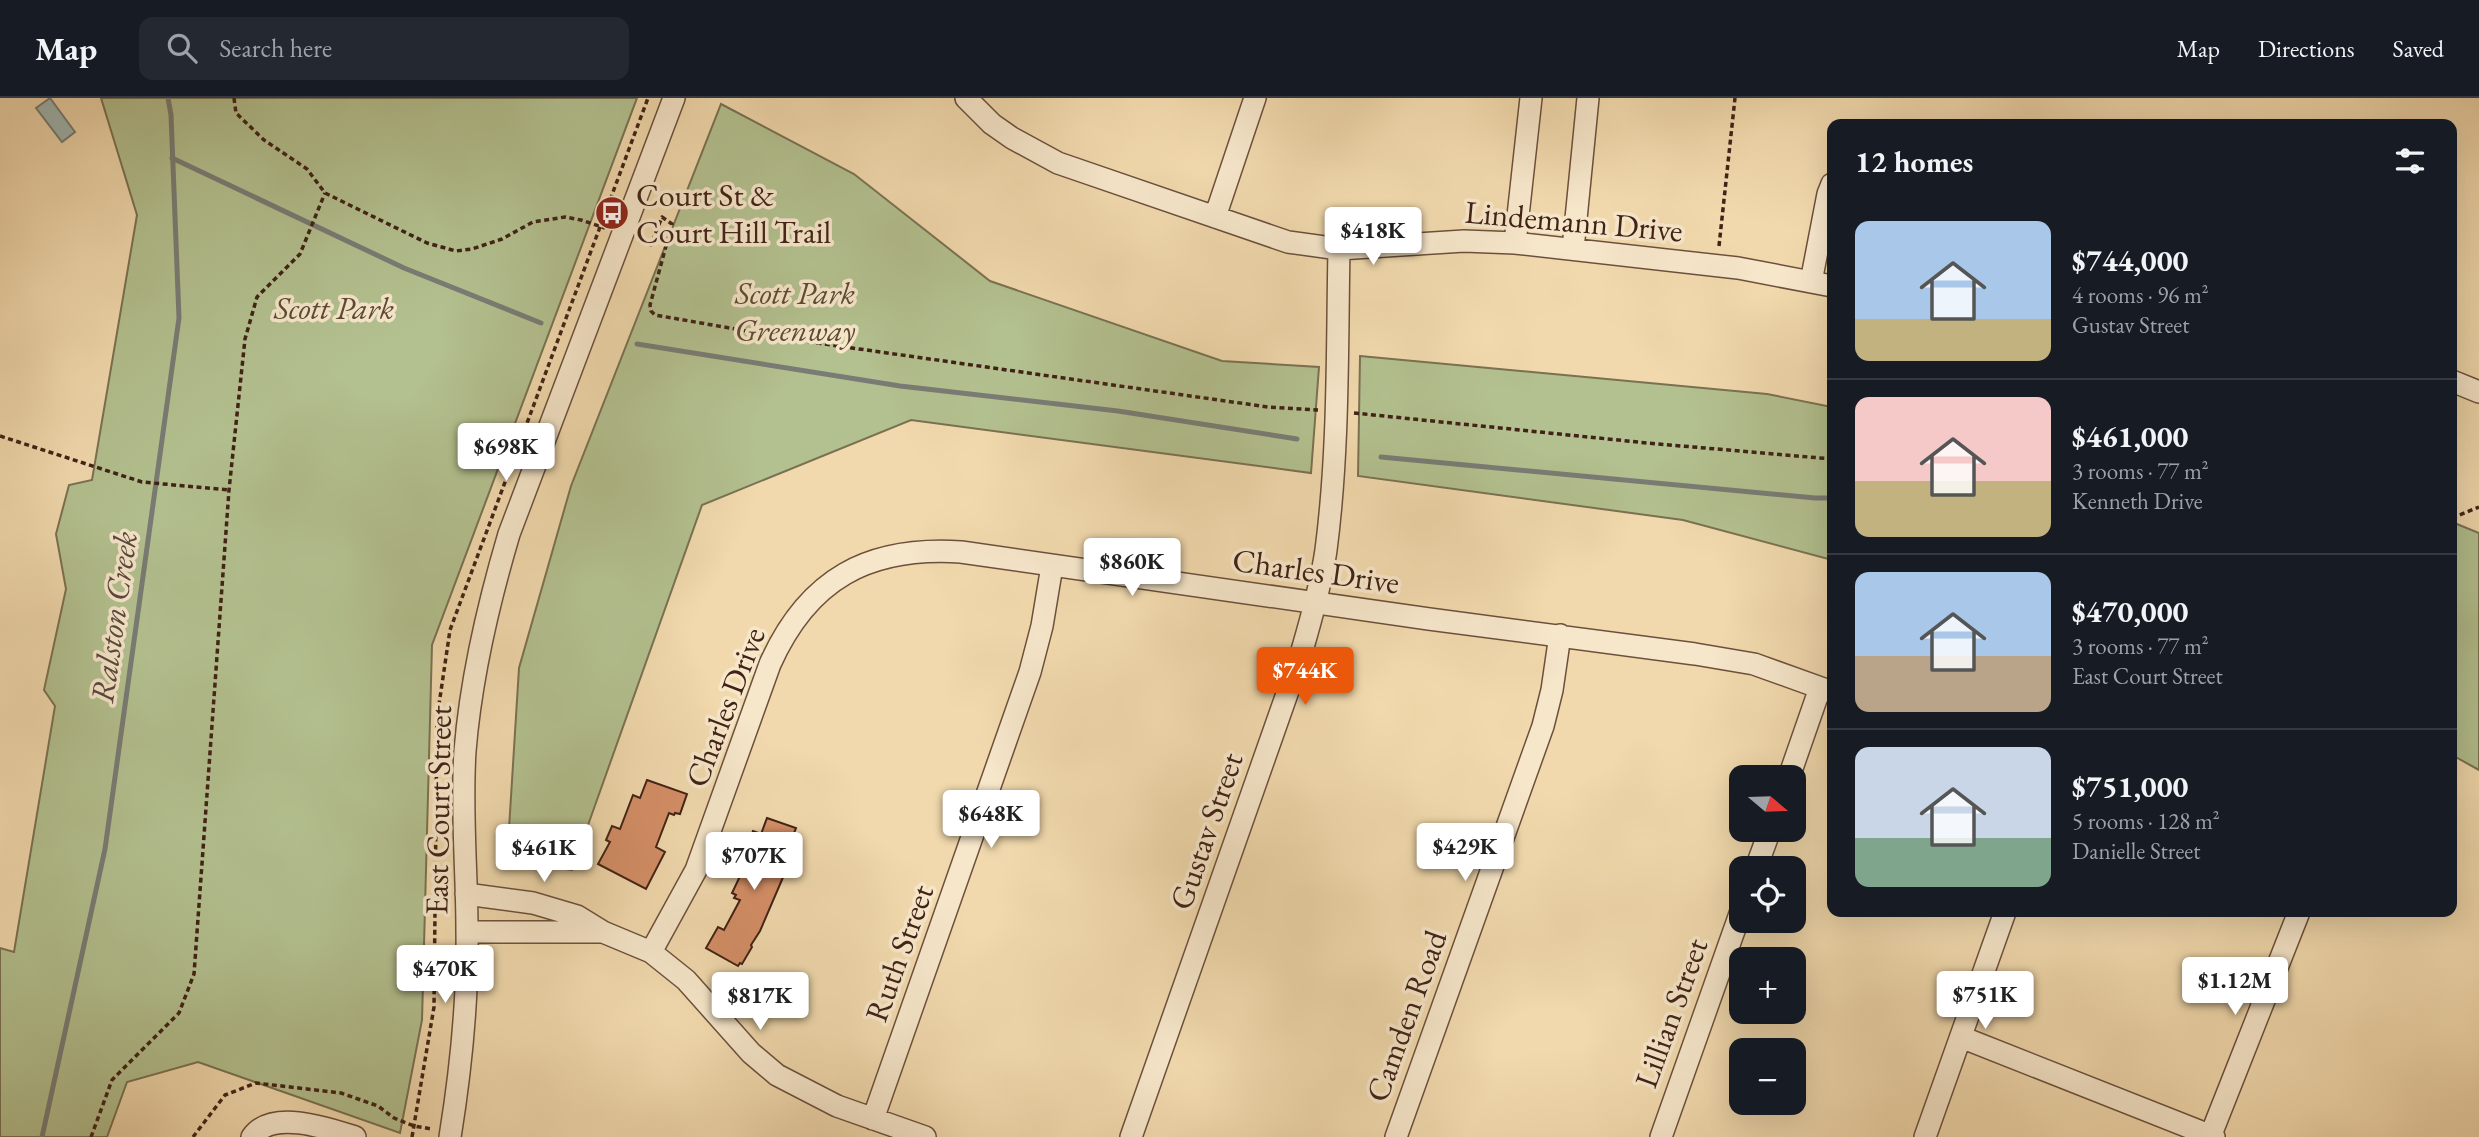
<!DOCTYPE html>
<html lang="en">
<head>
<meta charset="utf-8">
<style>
  :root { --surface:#171b24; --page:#242831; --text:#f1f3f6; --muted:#9ea1a6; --line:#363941; --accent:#ea580c }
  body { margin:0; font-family:"EB Garamond",serif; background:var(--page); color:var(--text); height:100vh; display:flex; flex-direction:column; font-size:26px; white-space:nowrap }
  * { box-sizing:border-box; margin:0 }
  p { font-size:23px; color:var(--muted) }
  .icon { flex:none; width:38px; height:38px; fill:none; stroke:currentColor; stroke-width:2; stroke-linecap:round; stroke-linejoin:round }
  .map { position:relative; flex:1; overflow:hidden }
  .details { position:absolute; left:1827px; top:21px; width:630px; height:798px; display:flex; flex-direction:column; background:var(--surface); border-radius:14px; box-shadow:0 7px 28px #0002 }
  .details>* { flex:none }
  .needle { width:46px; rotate:109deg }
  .tools { position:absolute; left:1729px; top:667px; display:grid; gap:14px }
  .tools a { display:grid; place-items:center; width:77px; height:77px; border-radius:14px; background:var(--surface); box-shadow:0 7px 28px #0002; font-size:35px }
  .price { position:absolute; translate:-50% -60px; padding:0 16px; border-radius:7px; background:#fff; color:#222; font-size:23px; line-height:46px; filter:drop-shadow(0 2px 4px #0008) }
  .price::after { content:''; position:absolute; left:50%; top:42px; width:21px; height:16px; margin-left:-10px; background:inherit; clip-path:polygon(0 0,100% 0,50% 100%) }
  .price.active { background:var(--accent); color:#fff }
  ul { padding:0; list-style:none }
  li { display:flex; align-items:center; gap:21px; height:175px; padding:0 28px }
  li+li { border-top:2px solid var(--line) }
  li span { display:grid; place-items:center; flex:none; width:196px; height:140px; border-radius:14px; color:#555 }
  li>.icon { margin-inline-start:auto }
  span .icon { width:84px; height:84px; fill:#fffc; stroke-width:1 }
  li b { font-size:30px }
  h2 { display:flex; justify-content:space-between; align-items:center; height:84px; padding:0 28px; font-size:30px }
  header { display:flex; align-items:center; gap:42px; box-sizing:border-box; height:98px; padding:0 35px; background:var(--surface); border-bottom:2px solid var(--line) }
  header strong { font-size:33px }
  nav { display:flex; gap:38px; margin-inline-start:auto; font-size:24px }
  .search { width:490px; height:63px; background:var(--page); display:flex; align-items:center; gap:18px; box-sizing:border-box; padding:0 24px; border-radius:14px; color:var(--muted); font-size:26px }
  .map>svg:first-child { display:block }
  .green { fill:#b3c08f; stroke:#7a7152; stroke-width:2 }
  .water { fill:#9fb8b5; stroke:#797c75; stroke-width:2 }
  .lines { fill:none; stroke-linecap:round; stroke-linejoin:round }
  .stream { stroke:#797c75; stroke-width:5 }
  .building { fill:#d58f67; stroke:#402216; stroke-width:2 }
  .minor-casing { stroke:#6c503c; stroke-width:24 }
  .path { stroke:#402216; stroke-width:3.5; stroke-dasharray:5 3.5; stroke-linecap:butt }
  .minor { stroke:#f6e6ca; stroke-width:21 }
  .labels { text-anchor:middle; stroke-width:7; stroke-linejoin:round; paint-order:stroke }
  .poi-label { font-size:32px; fill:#402216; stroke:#f6e6ca; text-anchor:start }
  .street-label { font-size:32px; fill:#402216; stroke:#f6e6ca }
  .park-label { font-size:32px; font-style:italic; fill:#5d4a34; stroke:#f6e6ca }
  .water-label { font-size:33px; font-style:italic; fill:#58483e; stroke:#f6e6ca }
</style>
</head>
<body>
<header>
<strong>Map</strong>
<div class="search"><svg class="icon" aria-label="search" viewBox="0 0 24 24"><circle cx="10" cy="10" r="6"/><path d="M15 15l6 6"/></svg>Search here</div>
<nav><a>Map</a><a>Directions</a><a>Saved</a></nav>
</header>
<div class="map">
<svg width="2479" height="1039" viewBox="0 0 2479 1039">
  <rect width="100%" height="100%" fill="#f1d9ad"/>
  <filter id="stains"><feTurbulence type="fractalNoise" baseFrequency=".00286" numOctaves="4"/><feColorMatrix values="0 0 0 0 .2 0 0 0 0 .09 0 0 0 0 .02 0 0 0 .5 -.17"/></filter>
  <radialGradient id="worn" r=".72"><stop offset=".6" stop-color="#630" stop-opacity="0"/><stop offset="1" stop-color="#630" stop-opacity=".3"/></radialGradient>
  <!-- green -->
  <path class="green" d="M101,0H637L432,547L422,922L400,1035L198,964L127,984L107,1039H0V850L14,854L55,608L44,592L66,491L56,436L69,387L92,382L137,117Z
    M721,6L854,76L990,183L1222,263L1319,269L1311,375L911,322L702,407L572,772L507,763L519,570L571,388Z
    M1360,258L1767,296L1832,309V462L1683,422L1358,378Z
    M2452,424L2479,435V672L2452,657Z"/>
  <!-- water -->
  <path class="water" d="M50,0L75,34L62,44L36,10Z"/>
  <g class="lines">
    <!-- stream -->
    <path class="stream" d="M172,60L404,170L541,225
      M637,246L900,288L1118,313L1297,341
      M1381,359L1815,400H1832
      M42,1039L105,751L179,220L171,17L168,0"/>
  </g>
  <!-- building -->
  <path class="building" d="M647,682L687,696L680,716L675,715L674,717L669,715L656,749L665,754L646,791L598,766L610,744L606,742L612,728L620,731L633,697L640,700Z
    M767,720L796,730L778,775L784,777L760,833L751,847L752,849L742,866L740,865L738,868L706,850L718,829L724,832L740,802L734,800L736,797L732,795L751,755L746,753L753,733L761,736Z"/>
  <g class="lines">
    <!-- minor casing -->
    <g class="minor-casing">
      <path id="minor" d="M966,0L992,26L1012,40L1058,65L1288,144L1339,151L1464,143L1515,145L1738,170L1832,188
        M1215,119L1255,0
        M1515,145L1531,0
        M1573,151L1588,0
        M1811,184L1828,96L1832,86
        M2452,283L2479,294
        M1789,679L1820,590
        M1756,770L1770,732
        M466,796L533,805L577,818L603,834L651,854L686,882L751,955L777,977L837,1008L925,1039
        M467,834H602
        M651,854L696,772L770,566C808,481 868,448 961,454L1429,521L1695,556L1754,566L1832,594
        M1961,939L2214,1039
        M873,1021L1030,574L1042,528L1052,468
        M252,1039C272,1011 327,1030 355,1039
        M450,1039C461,971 468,903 467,833C467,773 461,713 465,653C471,579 488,507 509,436L674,0
        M1131,1039L1301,556C1311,522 1321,487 1326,452C1339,352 1337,251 1339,151
        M1396,1039L1543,628L1552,592L1560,537
        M1661,1039L1741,813
        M1925,1039L2005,814
        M2210,1039L2299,814"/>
    </g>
    <!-- path -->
    <path class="path" d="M234,0L236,15L264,42L307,71L325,95L427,145L456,153L472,151L502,141L533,124L565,119L581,122L605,130
      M639,143L651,147L662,119L672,126L650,207L651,213L655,217L810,244L1268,309L1318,312
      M1719,148L1735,0
      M1354,315L1647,345L1832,361
      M0,338L142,384L229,392
      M2452,420L2479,409
      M91,1039L112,982L179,915L194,876L229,392L245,241L257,199L300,156L325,95
      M193,1039L225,997L256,985L341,995L378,1008L394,1020L414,1028L432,1031
      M412,1039L434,909L437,620L450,532L648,0"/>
    <!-- minor -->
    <use href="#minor" class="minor"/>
  </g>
  <!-- icons -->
  <defs>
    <g id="bus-disc" transform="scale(1.75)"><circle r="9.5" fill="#8f2418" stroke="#f6e6ca"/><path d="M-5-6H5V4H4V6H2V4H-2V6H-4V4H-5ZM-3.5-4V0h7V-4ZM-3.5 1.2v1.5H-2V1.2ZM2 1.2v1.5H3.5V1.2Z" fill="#fff"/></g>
  </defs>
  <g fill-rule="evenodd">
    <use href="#bus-disc" x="612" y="115"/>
  </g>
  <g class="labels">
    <!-- poi labels -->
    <g class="poi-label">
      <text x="636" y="108">Court St &amp;<tspan x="636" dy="37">Court Hill Trail</tspan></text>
    </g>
    <!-- street labels -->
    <g class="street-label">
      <text transform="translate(1574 123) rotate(5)" y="11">Lindemann Drive</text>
      <text transform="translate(1316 473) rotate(8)" y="11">Charles Drive</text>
      <text transform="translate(725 609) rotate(-69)" y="11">Charles Drive</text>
      <text transform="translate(438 712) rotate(-89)" y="11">East Court Street</text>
      <text transform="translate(1206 733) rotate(-71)" y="11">Gustav Street</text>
      <text transform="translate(899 855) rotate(-70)" y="11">Ruth Street</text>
      <text transform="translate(1671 915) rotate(-70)" y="11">Lillian Street</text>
      <text transform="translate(1406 918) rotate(-70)" y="11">Camden Road</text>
    </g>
    <!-- park labels -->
    <g class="park-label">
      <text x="795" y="206">Scott Park<tspan x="795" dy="37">Greenway</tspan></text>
      <text x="334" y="221">Scott Park</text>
    </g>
    <!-- water labels -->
    <g class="water-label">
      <text transform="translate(113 519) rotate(-82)" y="12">Ralston Creek</text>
    </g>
  </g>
  <rect width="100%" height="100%" filter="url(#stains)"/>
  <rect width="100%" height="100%" fill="url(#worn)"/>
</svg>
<div class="tools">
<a><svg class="needle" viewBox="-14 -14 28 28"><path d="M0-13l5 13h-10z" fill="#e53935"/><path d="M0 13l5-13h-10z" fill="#9ea1a6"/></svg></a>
<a><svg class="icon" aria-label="locate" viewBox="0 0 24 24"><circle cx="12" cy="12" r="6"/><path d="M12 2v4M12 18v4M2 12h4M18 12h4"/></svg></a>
<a>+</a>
<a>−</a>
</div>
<b class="price" style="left:1373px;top:169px">$418K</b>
<b class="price" style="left:506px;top:385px">$698K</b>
<b class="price" style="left:1132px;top:500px">$860K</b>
<b class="price active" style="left:1305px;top:609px">$744K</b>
<b class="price" style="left:991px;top:752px">$648K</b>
<b class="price" style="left:1465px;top:785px">$429K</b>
<b class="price" style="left:544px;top:786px">$461K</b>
<b class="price" style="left:754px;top:794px">$707K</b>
<b class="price" style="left:445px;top:907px">$470K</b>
<b class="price" style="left:2235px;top:919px">$1.12M</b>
<b class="price" style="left:1985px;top:933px">$751K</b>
<b class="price" style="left:760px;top:934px">$817K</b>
<section class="details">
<h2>12 homes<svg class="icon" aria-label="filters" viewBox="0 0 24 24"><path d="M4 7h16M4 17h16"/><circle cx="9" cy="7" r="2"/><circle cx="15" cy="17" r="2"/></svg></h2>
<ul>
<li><span style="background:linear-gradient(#a9c7e8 70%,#c2b280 0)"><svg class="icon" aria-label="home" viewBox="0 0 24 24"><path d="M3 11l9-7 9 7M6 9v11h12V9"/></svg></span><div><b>$744,000</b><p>4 rooms · 96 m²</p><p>Gustav Street</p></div></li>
<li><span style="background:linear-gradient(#f6c9c9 60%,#c2b280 0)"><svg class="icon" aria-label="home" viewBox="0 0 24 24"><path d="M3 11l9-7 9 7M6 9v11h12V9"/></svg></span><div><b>$461,000</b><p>3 rooms · 77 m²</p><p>Kenneth Drive</p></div></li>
<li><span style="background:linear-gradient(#a9c7e8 60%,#b9a48a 0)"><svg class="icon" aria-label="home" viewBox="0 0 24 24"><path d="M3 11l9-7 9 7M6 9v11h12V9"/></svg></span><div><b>$470,000</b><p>3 rooms · 77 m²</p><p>East Court Street</p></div></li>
<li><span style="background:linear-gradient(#c9d6e8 65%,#7fa58c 0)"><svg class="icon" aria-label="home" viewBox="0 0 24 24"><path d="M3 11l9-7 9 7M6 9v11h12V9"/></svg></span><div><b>$751,000</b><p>5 rooms · 128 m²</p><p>Danielle Street</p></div></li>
</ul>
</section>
</div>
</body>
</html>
